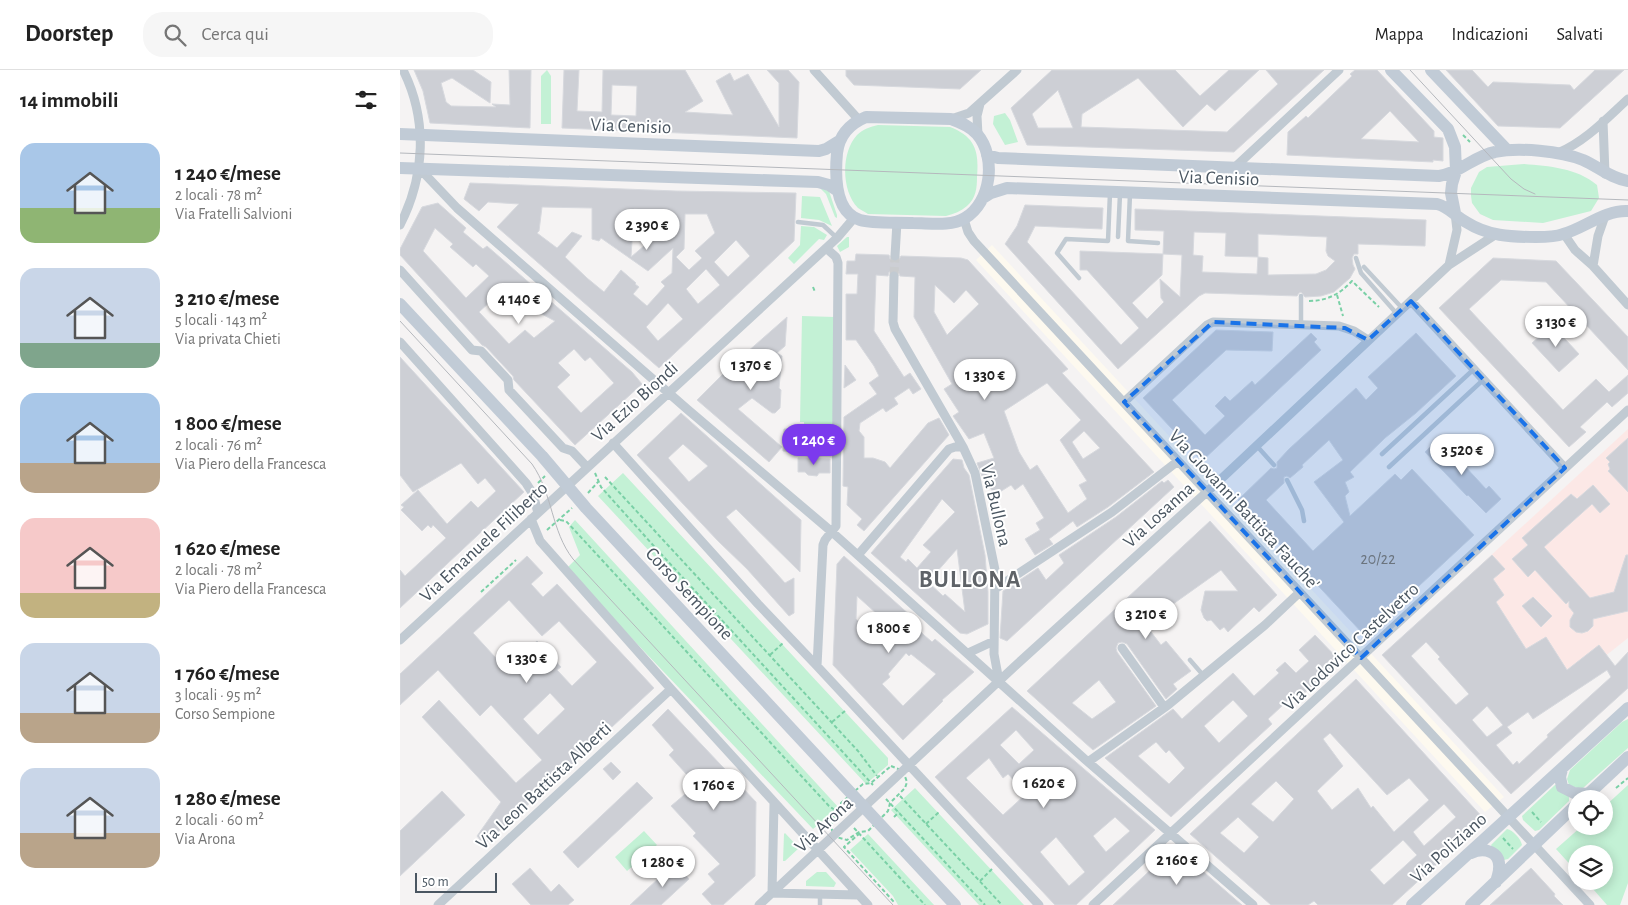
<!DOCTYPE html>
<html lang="it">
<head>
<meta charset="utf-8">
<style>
  :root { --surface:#fff; --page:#f6f6f6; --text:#222; --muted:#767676; --line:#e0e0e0; --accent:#7c3aed }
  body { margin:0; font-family:"Alegreya Sans",sans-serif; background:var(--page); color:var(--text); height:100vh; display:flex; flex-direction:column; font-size:19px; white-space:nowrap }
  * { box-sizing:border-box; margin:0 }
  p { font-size:16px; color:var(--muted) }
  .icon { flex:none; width:28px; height:28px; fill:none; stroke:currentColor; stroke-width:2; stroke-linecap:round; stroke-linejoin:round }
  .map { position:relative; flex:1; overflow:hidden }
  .sheet { display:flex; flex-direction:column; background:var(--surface); width:400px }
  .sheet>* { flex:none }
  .buttons { position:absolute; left:1168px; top:720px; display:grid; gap:10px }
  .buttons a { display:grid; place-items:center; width:45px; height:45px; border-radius:50%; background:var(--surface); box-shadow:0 2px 12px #0003; font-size:25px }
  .scale { position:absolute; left:15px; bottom:12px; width:82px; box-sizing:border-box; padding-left:5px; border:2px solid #4a5661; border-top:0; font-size:14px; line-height:18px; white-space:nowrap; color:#4a5661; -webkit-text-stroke:4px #fff; paint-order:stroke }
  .price { position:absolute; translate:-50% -42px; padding:0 11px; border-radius:18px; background:#fff; color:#222; font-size:16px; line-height:32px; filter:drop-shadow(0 1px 2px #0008) }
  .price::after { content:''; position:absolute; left:50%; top:30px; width:15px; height:11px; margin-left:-8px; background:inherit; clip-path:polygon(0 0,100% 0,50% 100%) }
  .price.on { background:var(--accent); color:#fff }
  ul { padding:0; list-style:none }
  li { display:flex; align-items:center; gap:15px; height:125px; padding:0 20px }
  li span { display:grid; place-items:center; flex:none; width:140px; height:100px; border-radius:15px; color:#555 }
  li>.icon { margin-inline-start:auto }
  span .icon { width:60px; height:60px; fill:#fffc; stroke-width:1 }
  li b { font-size:21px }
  h2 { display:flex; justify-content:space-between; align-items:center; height:60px; padding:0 20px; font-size:21px }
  header { display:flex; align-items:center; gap:30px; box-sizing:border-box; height:70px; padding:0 25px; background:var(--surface); border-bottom:1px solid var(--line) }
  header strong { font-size:24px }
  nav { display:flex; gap:28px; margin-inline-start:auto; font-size:18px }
  .search { width:350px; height:45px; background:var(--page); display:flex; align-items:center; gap:12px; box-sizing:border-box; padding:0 18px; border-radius:20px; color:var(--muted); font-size:19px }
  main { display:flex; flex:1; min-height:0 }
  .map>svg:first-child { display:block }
  .commercial { fill:#fdf9ef }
  .medical { fill:#fce8e6 }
  .green { fill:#c3f1d5 }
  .building { fill:#cdcfd5; stroke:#d7d9de; fill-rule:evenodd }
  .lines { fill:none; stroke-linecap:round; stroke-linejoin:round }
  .street-tunnel { stroke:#caccce; stroke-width:9; stroke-dasharray:9 4.5; stroke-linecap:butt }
  .path { stroke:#7ad0a6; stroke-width:2; stroke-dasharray:4 2.5; stroke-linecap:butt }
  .lane { stroke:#c1cad2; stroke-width:4.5 }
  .street { stroke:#c1cad2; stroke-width:9 }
  .secondary { stroke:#c1cbd6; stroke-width:12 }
  .tram { stroke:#b5b8bd; stroke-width:1 }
  .marked { fill:#1a73e8; fill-opacity:0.2; stroke:#1a73e8; stroke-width:4; stroke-dasharray:10 6; stroke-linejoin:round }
  .labels { text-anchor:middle; stroke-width:4; stroke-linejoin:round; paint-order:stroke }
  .number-label { font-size:16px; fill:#6b747e }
  .street-label { font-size:19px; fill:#4a5661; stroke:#fff }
  .district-label { font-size:24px; font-weight:bold; letter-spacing:1px; fill:#5f6368; stroke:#fff }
</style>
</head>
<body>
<header>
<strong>Doorstep</strong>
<div class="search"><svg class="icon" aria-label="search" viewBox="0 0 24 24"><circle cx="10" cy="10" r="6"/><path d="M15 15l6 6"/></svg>Cerca qui</div>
<nav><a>Mappa</a><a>Indicazioni</a><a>Salvati</a></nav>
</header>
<main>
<section class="sheet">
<h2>14 immobili<svg class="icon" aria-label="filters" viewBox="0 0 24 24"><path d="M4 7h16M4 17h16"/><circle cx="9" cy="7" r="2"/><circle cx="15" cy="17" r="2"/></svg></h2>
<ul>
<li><span style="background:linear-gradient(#a9c7e8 65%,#8fb573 0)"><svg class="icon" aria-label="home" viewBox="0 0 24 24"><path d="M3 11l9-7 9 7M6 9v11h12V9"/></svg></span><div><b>1 240 €/mese</b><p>2 locali · 78 m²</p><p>Via Fratelli Salvioni</p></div></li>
<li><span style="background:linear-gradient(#c9d6e8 75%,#7fa58c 0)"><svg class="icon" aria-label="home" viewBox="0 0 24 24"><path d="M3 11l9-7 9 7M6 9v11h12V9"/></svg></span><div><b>3 210 €/mese</b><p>5 locali · 143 m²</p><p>Via privata Chieti</p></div></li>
<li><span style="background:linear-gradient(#a9c7e8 70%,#b9a48a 0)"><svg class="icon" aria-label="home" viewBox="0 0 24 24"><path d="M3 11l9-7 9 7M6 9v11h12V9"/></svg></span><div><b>1 800 €/mese</b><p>2 locali · 76 m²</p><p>Via Piero della Francesca</p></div></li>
<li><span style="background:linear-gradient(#f6c9c9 75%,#c2b280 0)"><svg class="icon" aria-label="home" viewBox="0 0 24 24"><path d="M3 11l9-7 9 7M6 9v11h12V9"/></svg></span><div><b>1 620 €/mese</b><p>2 locali · 78 m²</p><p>Via Piero della Francesca</p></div></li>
<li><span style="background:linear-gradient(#c9d6e8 70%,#b9a48a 0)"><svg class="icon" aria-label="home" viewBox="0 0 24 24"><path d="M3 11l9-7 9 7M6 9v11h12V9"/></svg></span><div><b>1 760 €/mese</b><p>3 locali · 95 m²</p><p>Corso Sempione</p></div></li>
<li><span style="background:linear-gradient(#c9d6e8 65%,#b9a48a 0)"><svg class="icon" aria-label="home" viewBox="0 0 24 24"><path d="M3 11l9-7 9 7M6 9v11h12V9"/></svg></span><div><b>1 280 €/mese</b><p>2 locali · 60 m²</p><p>Via Arona</p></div></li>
</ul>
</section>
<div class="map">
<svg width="1228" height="835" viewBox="0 0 1228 835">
  <rect width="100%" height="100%" fill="#f5f3f3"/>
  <!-- commercial -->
  <path class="commercial" d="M592,175L1104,727L1085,742L576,190Z"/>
  <!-- medical -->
  <path class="medical" d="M1228,359V568L1170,614L1021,550Z"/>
  <!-- green -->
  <path class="green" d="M147,0L151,6V54H141V6Z
    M605,43L610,50L618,72L605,75L593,54L594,46Z
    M478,55L550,57C576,67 579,82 577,107C577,118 576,128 567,136C561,141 554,144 546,146L468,144C465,142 461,140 458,138C441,121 441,82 457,65C463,59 470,57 478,55Z
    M1124,94C1149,96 1177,98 1197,115L1199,128L1191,141L1143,153L1093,150L1080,144L1072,133L1071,126V118L1079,102L1087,97Z
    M420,118L429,121L437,145V148L435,147L426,124Z
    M402,126L420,127L432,156L419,150L401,148Z
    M401,156L414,157L427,165L424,170L419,169L394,194L388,188L400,175Z
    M447,167H449V177L440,182L437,176Z
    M402,246L435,247L433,360L404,359V352H400Z
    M223,403L488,688V695L466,714L198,426Z
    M175,450L439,738L413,759L166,499L180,485L169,457Z
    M1228,649V678L1183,718L1180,719L1169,715L1167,709L1170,700L1222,652Z
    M1155,715H1157L1169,727V731L1139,760L1135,761L1123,750L1122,746Z
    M1228,715V813L1220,835H1207L1186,811H1204V784H1176V801L1156,779L1182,756H1204V737Z
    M515,718L624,835H579L491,740Z
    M1107,759C1113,760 1121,769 1122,775L1108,789L1104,790L1092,777L1091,775Z
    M244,761L257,775L227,801L215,787Z
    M385,763L399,778L385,791H383L384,764Z
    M468,764L534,835H498L493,826L450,780Z
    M417,802H426L436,813L434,817L406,816V811Z"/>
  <!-- building -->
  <path class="building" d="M14,0H73L91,12L90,33L52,8L41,13L46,32L51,36L96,37L92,34L110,35L109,0H131L130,58L30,53L23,21Z
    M164,0H179L177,41L202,42L203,0H285L303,31L285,42L333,45L316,11L330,3L334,11L348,4L379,57V13L367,0H388L399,12L397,68L162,58ZM212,15L237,16L236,46L211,45Z
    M446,0H581L560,19L454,15L446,6Z
    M652,0H775L800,26L829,0H859L815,41L807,34L783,57L738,8L682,44L681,57L827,62L878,14L866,0H924L834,82L627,75L611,38ZM658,20L673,58H638L632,44Z
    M955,0H977L1034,61V67L1043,68V91L1033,90V92L887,85L888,62L906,46L908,48L952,6L950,4ZM990,41L1019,72L961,69Z
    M1046,0H1072L1088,17L1093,12L1170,15L1174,20L1195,0H1224L1160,58L1098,56Z
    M70,113L276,121L396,123L394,171L259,298L97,157L119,134L88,132L79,141L64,129ZM142,137L192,138V169L199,171L201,168L248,201L273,178L272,203L261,212L265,216L247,236L233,224L239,217L235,214L236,213L221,200L204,222L187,208L165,187L182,166L172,162L157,178L137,163L139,161ZM234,139L264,142L265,158L231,187ZM285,144H307L315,163L295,181L302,188L289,200L276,187L284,179ZM336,170L350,186L328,207L314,192ZM306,199L320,215L298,234L286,219ZM268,233L283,249L258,271L246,257Z
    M38,133L66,158L63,162L83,179L87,176L232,302L242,314L175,375L114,310L113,306L86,277L82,275L0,185V179L22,137ZM35,158L53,174L50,177L73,197L76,194L89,206L66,228L23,181ZM104,219L119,232L155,251L134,268L125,260L109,274L79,242ZM174,279L185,291L190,287L214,313L181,343L157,317L170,305L158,293Z
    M625,135L703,138L702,159L635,156L627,172L721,275L739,258L687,200H680V181L763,184L764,161L735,160V139L1026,150L1025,176L958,174V184H954L952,188L953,195L955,199L950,208L934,222L921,226L905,227L901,222L899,223L897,226L805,223L799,226L718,299L605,174L617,156ZM794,162L826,163L825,186L858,187L857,204L802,202L803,186L793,185ZM858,164L927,167L926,181L928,186L935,191L926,200L916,204L868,205V188L858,187ZM763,184L782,185L780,227L760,209L761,228L764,232L747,249L732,233L762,205Z
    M456,184L489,185L490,189L494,192L498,191L501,186L561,188L568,190L668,299L662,303L754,402L708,437L677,457L673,451L649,469L653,474L635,485L625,469L640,460L636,453L644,448L623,414L615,420L611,415L595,425L582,406L577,393L594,388L584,363L569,369L553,346L559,342L544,319L552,314L514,247L515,207L500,206L498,201L494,200L489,202L488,206L476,205L474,261L504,307L510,303L521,319L513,324L509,318L494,328L498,334L486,342L483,338L460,353L459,361L464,367V388H473L485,392L490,398L528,353L539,348L549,365L464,461L457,455L462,449L447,435L448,417L443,416L444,347L477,324L469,313L479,306L474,296L456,270H446V224H457L458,204H446L447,191H455ZM535,215L554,233L566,220L579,234L547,265L534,242ZM647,313L681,350L660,370L687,411L679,415L687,429L668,443L637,395L630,400L619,382L604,341ZM684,361L700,378L683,389L672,372Z
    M1093,188L1156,191L1228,267V300L1146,212L1101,210L1069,239L1163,340L1196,309L1209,322L1228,305V323L1212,337L1207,332L1180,357L1186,362L1169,377L1039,238Z
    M387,247L385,276L377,283L382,286L379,318L381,320L380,338L375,343H372L352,328L338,339L382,377L369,392L297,330L330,297Z
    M1152,255L1179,284L1159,302L1132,273Z
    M816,260L873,262L872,281L826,280L772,330L805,365L825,346L815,336L825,326L830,331L852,311L855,315L911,263L917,269L914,272L921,280L802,391L743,328Z
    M1016,263L1056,306L1016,343L985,368L950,402L954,407L945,412L949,422L945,426L950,446L995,404L1001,410L1012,399L1074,465L965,566L838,430L871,398L874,399L877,398V392L889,379L956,318L966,330L978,318L968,307ZM929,370L943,390L914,412L944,452L913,481L866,430L884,413V407L887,406L890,408L903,397L902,395Z
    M0,287L124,422L0,538V500L5,506L46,468L33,455L31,458L28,455L22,461L1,440L4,437L1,435L18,420L47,454L71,431L78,438L96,421L85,408L78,414L61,393L13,422L0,405Z
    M445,295L456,310L444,318Z
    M281,343L401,450L400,502L336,439L326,447L385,513L394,508V543L389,546L347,499L318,471L237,385ZM283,374L308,396L289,412L268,388Z
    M384,359H400L399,382L383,381Z
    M1039,368L1086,419L1089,416L1101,429L1086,443L1068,425L1067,426L1025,382Z
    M1228,368V422L1208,401L1210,399L1208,394L1210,392L1206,388Z
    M398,388L430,389V403H419L417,406L408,405L405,402H398Z
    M553,389L562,390L564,398L569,405L585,485L588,522V554L567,564L560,563L471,483ZM542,429L555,442L523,475L531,482L517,498L508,489L506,492L500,487ZM557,479L565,542L545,524L543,526L528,512Z
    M768,410L774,417L607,571L600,568L603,521L638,498L646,510L664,493L659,485L716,447L762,411L764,413Z
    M1193,415L1210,434L1200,443L1192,434L1144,477L1190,528L1214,522L1226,485H1228V541L1193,549V556L1188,561L1182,563L1176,562L1170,557V550L1174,543L1169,537V531L1166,534L1135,500L1128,507L1112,489L1128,475L1122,468L1171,424L1177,429Z
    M810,451L877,525L859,542L854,537L828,562L824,557L820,560L811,550L807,551L804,548L801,540L805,521H838L821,500L745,554L761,575L766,571L791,601L773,614L777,619L766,629L727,574L722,572L718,573L716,578L717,582L756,636L693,680L627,621ZM699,610L716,632L692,649L672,633Z
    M1092,485L1105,499L1093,509L1104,525L1096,532L1126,579L1146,567L1167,600L1199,575L1215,596L1228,582V618L1111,724L982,585ZM1026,572L1040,587L1038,589L1069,624L1056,635L1011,586ZM1207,600L1211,607L1147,665L1148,667L1119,694L1117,691L1113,695L1096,675L1112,663L1107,657L1128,642L1133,649ZM1087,636L1103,655L1087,667L1072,650Z
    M127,486L143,503L131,514L143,527L157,514L254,618L212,657L208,653L189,671L193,675L84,775L77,766L101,732L22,647L39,630L116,713L142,690L91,635L80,646L38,600L0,635V604ZM109,530L142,566L159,551L197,592L172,616L157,600L161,597L137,571L106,599L73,563ZM150,623L165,639L138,665L123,649Z
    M444,486L512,547L508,551L532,572L535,569L574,602L542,630L543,631L503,670L433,595L437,494ZM457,526L477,544L471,563L456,549ZM506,583L509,586L511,584L536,604L503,636L482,614L490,607L488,604Z
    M1133,527L1152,546L1141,557L1122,536Z
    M915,565L940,591L901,626L897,622L868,649L872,654L771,747L705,688L773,639L782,649L833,603L854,626L879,603L876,600L885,592L896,603L909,591L899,580ZM833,630L848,646L819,673L804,656ZM756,672L766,683L769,680L785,698L769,714L738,686Z
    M956,609L1085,750L992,835H918L914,831L908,835H871L790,764ZM930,663L987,725L1009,708L1029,730L994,762L973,736L971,738L958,718L932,740L917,721L943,696L923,669ZM876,711L894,729L873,752L851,734ZM1044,734L1056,747L1024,776L1013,762ZM838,747L859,767L844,783L820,763ZM1003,770L1017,785L984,815L970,800Z
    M612,637L755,760L676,835H655L535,707ZM616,660L634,680L619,694L600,675ZM589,688L603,708L608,704L626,724L603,745L566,708ZM715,747L730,761L706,782L693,766ZM656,767L685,802L669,816L640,782Z
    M268,639L356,732L355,806L323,835H312L302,824L315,812L308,804L320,794L293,766L296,763L271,736L296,715L269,685L274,680L252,655Z
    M211,692L221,702L213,710L203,699Z
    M237,712L253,728L178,798L163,782Z
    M42,721L65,745L0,806V761Z
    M775,777L820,816L842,835H713Z
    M275,793L289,809L261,835H230Z
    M130,798L151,822L159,814L174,830L168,835H131L112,814Z
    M1131,798L1155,824L1154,826L1163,835H1090Z"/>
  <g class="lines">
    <!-- street-tunnel -->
    <path class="street-tunnel" d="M494,206L495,186"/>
    <!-- path -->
    <path class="path" d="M1063,65L1070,72
      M413,217L415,222
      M937,225L943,246
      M909,231C927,231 940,224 952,211L979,237
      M195,403L201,417L252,474L473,715
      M205,407L458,681L477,706
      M138,413L145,406
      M188,423L198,412
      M160,450L166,451L429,736L442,745
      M147,460L172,438
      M81,522L116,490
      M370,585L383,573
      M432,652L445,641
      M491,696L503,701L507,712L505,718L490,733L488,741L468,761L459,762L447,770L433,766L431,754L441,741V733L463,714L471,713Z
      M1216,718L1228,708
      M500,726L602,835
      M486,729L585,835
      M1132,742L1141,752
      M494,747L499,742
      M526,754L539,742
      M423,756L438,743
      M454,758L525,835
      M460,763L444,777L494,832
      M1103,768L1113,779
      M580,811L592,799"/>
    <!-- lane -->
    <path class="lane" d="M730,124L728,171L758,173
      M398,152L423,155L437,168
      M718,167L720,124
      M956,188L961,203L997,244
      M964,197L1002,238
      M679,208L657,183L666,169L708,171L710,123
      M901,255V226
      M856,375L874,395
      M982,384L1074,299
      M989,397L1083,310
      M887,410L902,440L904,451
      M790,590L803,605
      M420,824V835"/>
    <!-- street -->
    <path class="street" d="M414,0L459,50
      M551,49L569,43L617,0
      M1203,51L1205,104
      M578,65L577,46L580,34
      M1158,83C1186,71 1206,49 1228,29
      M19,98L57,138L287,339L432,462L688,692L853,835
      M834,98L939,0
      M564,149L568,162L574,171L1190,835
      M0,155C25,106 28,50 3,0
      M1164,164L1175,180L1193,196L1228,235
      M495,186L497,152
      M1049,195L1057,160L1055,143
      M1193,196L1198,166L1205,146
      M0,200L72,280L81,281L108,310L109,320L163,378L172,381L187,397
      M494,206L493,252L495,259L563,377L575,403L595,500L594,584L599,611
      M1011,231L1165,398
      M0,272L126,413L133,424L138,443
      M724,332L807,255L813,252L939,256L954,261L968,270
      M213,373L358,534L417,596L639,835
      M131,449L140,471L271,619L468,835
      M458,485L549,379L555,377H563
      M595,519L712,442L778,391
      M0,570L437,168L454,148
      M722,578L764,637
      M568,583L594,571
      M417,596L423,475L425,470L436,456L438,193L436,187L426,178
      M688,692L768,635L865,555L900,522
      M372,823L374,734
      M372,823L458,825
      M38,835L271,619
      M359,835L614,597L820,410L1049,195L1095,165
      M693,835L1228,340"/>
    <!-- secondary -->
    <path class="secondary" d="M991,0L1048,59L1055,77L1056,101L1052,114L1051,123L1055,143
      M1031,0L1107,80
      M466,47L551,49C561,53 570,56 577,64C597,87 591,133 565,148C550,157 530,153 513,153C497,152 474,154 460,150C434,142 435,105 437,83C439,66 449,54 466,47Z
      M0,64L419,81L426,79L439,71
      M587,85L598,88L1039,106C1060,103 1074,86 1095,82C1118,77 1161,81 1183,90C1199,97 1210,108 1228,111
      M0,98L418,112L429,115L438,121
      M583,128L591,123L607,118L1037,134C1049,137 1055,146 1066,152C1088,166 1110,167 1136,167C1145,167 1155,167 1163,164C1185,158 1204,140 1228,141
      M0,234L142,386L186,438L555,835
      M1162,699L1160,707L1162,717L1174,723L1188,724
      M1183,729L1228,687
      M1071,783C1084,777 1101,781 1099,799C1099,803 1097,808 1096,812
      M1012,835L1228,638
      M1071,835L1176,735"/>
    <!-- tram -->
    <path class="tram" d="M1010,0L1111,109L1124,119L1135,124
      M0,83L1228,130
      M0,251L132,394C153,424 151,461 173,489L493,835"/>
  </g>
  <!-- marked area -->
  <path class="marked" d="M1011,231L1165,398L961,588L724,332L813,252L945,258L968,270Z"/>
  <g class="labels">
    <!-- number labels -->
    <g class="number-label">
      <text x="978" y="494">20/22</text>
    </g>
    <!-- street labels -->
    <g class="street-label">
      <text transform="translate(231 55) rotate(2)" y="7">Via Cenisio</text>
      <text transform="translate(819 107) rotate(2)" y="7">Via Cenisio</text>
      <text transform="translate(234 331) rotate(-42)" y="7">Via Ezio Biondi</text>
      <text transform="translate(597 435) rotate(77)" y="7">Via Bullona</text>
      <text transform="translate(845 439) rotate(47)" y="7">Via Giovanni Battista Fauche'</text>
      <text transform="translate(758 444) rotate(-42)" y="7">Via Losanna</text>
      <text transform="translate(83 471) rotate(-43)" y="7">Via Emanuele Filiberto</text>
      <text transform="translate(290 523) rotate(47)" y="7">Corso Sempione</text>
      <text transform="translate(950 576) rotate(-43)" y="7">Via Lodovico Castelvetro</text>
      <text transform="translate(143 715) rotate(-43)" y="7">Via Leon Battista Alberti</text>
      <text transform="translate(423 754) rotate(-43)" y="7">Via Arona</text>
      <text transform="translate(1048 777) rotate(-42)" y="7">Via Poliziano</text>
    </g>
    <!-- district labels -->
    <g class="district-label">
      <text x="570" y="517">BULLONA</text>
    </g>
  </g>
</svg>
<div class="buttons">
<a><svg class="icon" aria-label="locate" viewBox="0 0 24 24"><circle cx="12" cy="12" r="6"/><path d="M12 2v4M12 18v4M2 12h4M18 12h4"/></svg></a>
<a><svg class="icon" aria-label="layers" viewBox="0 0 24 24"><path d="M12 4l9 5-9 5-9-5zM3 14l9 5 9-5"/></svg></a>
</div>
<div class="scale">50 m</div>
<b class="price" style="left:247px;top:181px">2 390 €</b>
<b class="price" style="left:119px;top:255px">4 140 €</b>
<b class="price" style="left:1156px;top:278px">3 130 €</b>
<b class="price" style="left:351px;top:321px">1 370 €</b>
<b class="price" style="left:585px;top:331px">1 330 €</b>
<b class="price on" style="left:414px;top:396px">1 240 €</b>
<b class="price" style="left:1062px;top:406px">3 520 €</b>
<b class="price" style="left:746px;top:570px">3 210 €</b>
<b class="price" style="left:489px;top:584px">1 800 €</b>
<b class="price" style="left:127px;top:614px">1 330 €</b>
<b class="price" style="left:644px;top:739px">1 620 €</b>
<b class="price" style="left:314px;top:741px">1 760 €</b>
<b class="price" style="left:777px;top:816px">2 160 €</b>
<b class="price" style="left:263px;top:818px">1 280 €</b>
</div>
</main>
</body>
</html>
